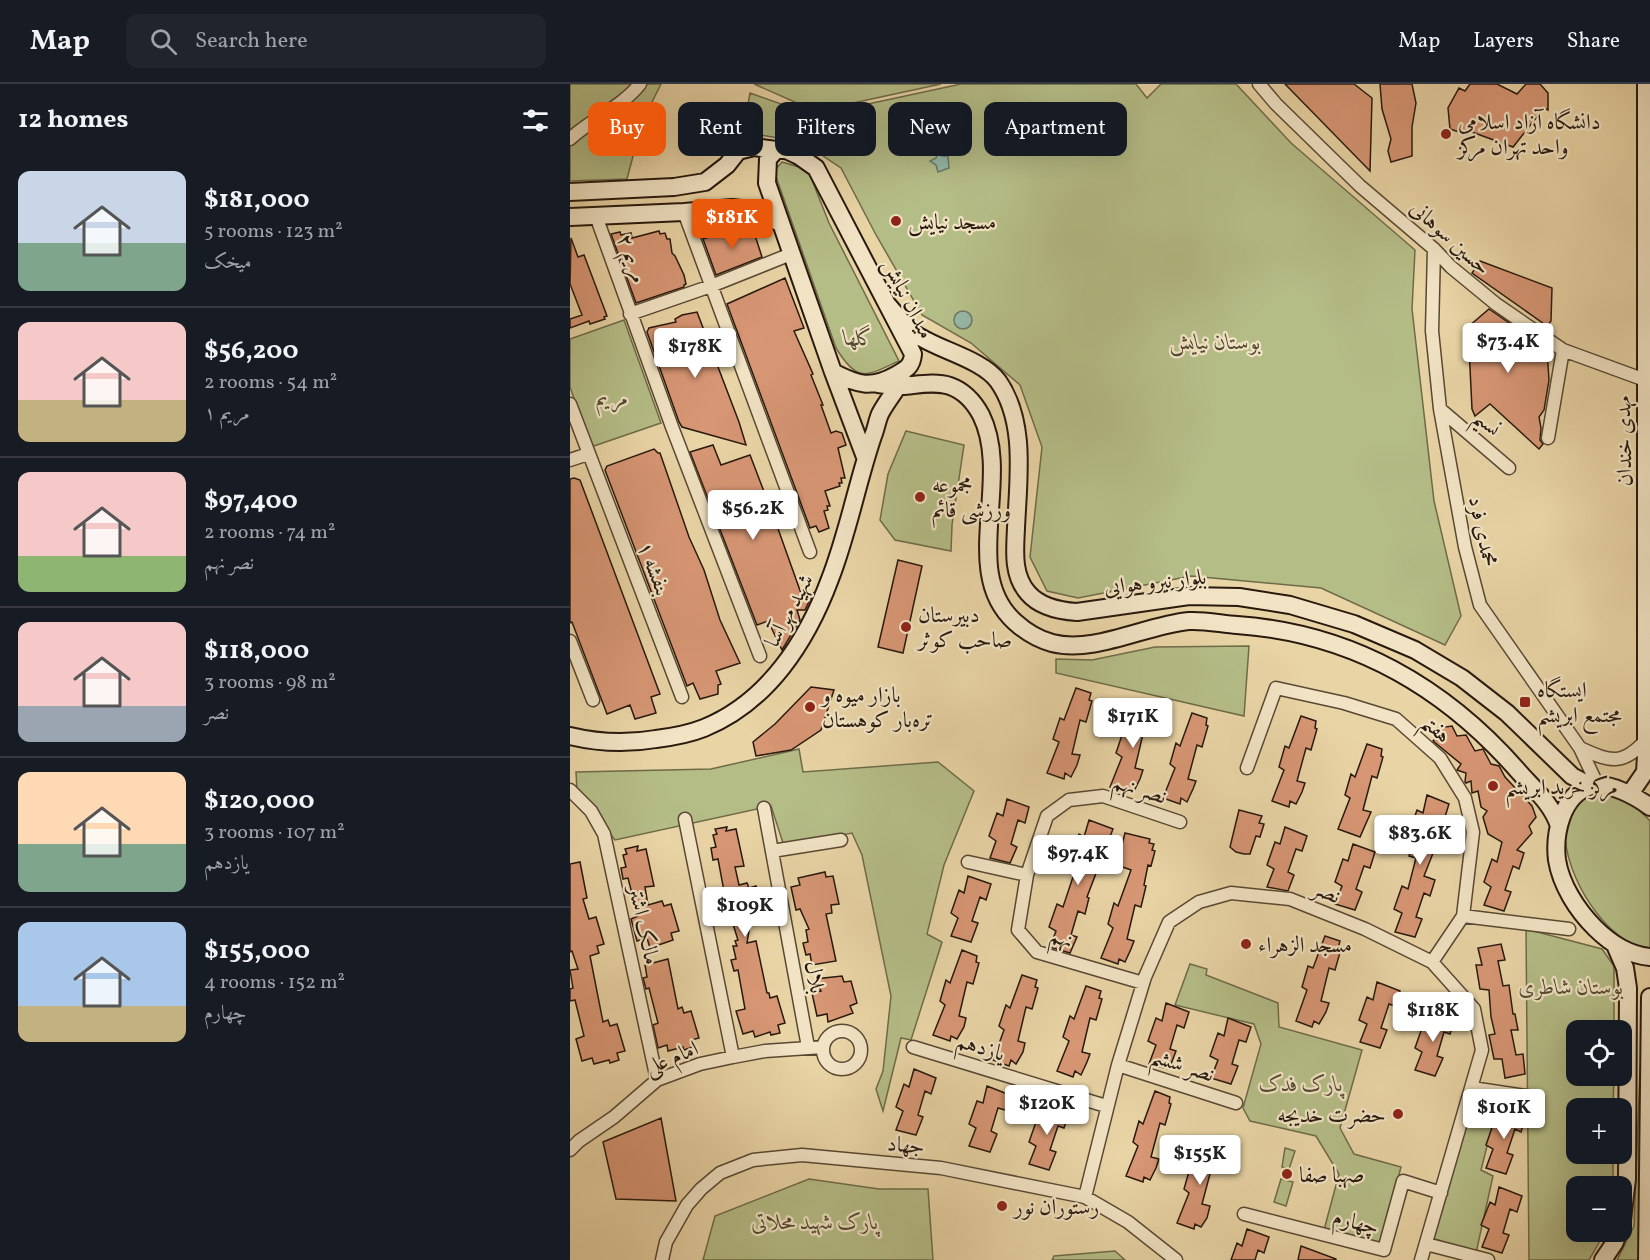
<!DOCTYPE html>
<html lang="en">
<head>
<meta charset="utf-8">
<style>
  :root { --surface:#171b24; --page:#20242c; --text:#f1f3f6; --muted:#9ea1a6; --line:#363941; --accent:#ea580c }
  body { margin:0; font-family:Vollkorn,Amiri,serif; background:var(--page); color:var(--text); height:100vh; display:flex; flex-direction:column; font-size:22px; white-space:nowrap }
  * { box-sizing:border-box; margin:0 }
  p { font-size:20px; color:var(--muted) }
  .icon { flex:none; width:33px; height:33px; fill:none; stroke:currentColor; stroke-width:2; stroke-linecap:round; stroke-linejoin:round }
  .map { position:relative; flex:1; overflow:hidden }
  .side { display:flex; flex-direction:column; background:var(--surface); width:570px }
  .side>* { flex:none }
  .hud { position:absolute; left:18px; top:18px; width:570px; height:54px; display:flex; gap:12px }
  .tools { position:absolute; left:996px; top:936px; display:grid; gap:12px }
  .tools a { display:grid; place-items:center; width:66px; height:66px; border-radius:12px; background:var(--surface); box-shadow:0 6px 24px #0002; font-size:30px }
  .price { position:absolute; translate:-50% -51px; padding:0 14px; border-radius:6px; background:#fff; color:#222; font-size:20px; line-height:39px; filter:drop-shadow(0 2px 3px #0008) }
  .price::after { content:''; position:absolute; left:50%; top:36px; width:18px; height:14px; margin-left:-9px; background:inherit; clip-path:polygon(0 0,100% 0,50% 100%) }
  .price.selected { background:var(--accent); color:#fff }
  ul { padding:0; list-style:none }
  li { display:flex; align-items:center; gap:18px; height:150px; padding:0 18px }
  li+li { border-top:2px solid var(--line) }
  li span { display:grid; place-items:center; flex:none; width:168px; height:120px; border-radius:12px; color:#555 }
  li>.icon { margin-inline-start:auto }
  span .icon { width:72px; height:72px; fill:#fffc; stroke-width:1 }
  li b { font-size:26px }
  h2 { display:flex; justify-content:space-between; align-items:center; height:72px; padding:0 18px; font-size:26px }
  .pill { padding:0 21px; border-radius:12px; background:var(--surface); box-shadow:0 6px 24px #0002; font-size:21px; line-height:54px }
  .pill.selected { background:var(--accent); color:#fff }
  header { display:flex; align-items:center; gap:36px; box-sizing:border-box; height:84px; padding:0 30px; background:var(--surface); border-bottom:2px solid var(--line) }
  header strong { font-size:28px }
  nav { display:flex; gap:33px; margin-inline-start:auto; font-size:21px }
  .search { width:420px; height:54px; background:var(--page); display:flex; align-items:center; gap:15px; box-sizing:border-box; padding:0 21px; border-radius:12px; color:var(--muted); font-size:22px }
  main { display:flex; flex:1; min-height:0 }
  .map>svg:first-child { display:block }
  .green { fill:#b5bd87; stroke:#6e6b4a; stroke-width:1.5 }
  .water { fill:#97b8a7; stroke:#6b786a; stroke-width:1.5 }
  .building { fill:#d79674; stroke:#28190e; stroke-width:1.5 }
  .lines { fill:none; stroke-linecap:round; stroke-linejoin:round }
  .street-casing { stroke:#584834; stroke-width:15 }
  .secondary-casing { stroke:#28190e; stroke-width:20 }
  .street { stroke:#f1e3c4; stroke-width:12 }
  .secondary { stroke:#f1e3c4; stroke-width:16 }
  .poi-dot { fill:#8f2418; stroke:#f1e3c4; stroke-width:2 }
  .labels { text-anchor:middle; stroke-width:4.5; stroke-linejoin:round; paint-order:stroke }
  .poi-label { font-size:22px; fill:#28190e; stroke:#f1e3c4; text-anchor:start }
  .street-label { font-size:22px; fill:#28190e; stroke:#f1e3c4 }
  .park-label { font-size:22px; font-style:italic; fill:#524a32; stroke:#f1e3c4 }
</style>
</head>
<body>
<header>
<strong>Map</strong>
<div class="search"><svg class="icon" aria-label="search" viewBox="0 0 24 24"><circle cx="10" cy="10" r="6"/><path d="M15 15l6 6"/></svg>Search here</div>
<nav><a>Map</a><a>Layers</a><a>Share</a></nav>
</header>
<main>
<section class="side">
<h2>12 homes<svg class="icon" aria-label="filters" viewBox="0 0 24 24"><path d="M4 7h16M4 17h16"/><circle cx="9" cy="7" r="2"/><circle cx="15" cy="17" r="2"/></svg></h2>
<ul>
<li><span style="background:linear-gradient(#c9d6e8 60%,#7fa58c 0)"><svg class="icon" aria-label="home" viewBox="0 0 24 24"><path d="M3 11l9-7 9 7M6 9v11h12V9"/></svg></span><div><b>$181,000</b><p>5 rooms · 123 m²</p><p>میخک</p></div></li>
<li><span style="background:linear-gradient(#f6c9c9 65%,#c2b280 0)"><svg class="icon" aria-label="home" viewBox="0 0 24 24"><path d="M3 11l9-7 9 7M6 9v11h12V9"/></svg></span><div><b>$56,200</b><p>2 rooms · 54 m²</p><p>مریم ۱</p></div></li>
<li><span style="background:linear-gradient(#f6c9c9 70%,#8fb573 0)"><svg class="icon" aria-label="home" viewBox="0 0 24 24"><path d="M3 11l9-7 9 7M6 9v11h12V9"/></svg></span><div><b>$97,400</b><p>2 rooms · 74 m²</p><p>نصر نهم</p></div></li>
<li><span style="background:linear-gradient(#f6c9c9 70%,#9aa5b1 0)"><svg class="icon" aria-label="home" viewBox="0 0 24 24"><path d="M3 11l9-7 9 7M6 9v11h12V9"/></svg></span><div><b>$118,000</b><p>3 rooms · 98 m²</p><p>نصر</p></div></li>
<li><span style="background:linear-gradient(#ffd9b3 60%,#7fa58c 0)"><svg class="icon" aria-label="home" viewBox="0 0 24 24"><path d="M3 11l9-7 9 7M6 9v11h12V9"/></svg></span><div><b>$120,000</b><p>3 rooms · 107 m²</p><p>یازدهم</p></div></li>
<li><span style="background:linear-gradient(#a9c7e8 70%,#c2b280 0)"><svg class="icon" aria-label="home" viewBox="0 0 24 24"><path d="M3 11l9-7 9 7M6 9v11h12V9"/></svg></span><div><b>$155,000</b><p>4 rooms · 152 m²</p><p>چهارم</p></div></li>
</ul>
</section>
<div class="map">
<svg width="1080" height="1176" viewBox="0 0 1080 1176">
  <rect width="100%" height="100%" fill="#e9d4a5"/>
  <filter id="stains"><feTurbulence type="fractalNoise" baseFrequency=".00333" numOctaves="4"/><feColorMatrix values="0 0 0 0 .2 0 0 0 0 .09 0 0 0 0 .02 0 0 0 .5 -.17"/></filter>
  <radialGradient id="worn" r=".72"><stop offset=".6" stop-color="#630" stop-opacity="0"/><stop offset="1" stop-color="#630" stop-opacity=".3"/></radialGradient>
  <!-- green -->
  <path class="green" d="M0,0H91L72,38L57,95L0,97Z
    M184,0H371L283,19L236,23Z
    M391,0H566L577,14L591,0H666L721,59L845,166L842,225L864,417L891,532L875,561L751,504L621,492L508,514L477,507L460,473L472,363L450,301L401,259L352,231L305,149L271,84L232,58L173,48L180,9L245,32L256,24L270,26Z
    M212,78L229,83L240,91L259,139L329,277C296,292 288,300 266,264L204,87Z
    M54,236L91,339L21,363L0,303V255Z
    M336,347L394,361L382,441L381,467L325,456L310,436L318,390Z
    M679,562L674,632L486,589V575L522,576L585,563Z
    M229,665L233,688L368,678L404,707L374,781L357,850L372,858L341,956L331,954L313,1027L306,1005L313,987L321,912L292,771L282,749L214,762L201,722L45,756L7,706L6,688L141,685Z
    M1028,709C1050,713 1065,720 1080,737V864C1036,862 994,789 995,748C996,743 999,737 1001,731C1006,718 1014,712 1028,709Z
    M956,845L1032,865L1044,882V946H1006V992H1044L1043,1024H1006V1070H1043V1102H1006V1148H1035L1019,1176H959Z
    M620,880L637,885L636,891L708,919L709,943L792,966L770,1044L784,1070L831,1083L810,1162L754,1146L769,1090L746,1052L680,1037L673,1024L691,960L684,940L605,921Z
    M1070,985V1176H1047L1064,1142Z
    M903,1018L927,1022L911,1086L923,1092L906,1169L862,1154Z
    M715,1064L725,1067L719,1085L712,1083Z
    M239,1095L309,1105H358L363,1176H133L145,1132Z
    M711,1095L723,1098L716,1122L704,1118Z
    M545,1167L555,1176H482L484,1172Z"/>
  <!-- water -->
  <path class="water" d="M368,68L372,72H378L379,84L368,88L366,81L360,77L366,74Z
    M384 236a9 9 0 1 1 18 0a9 9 0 1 1-18 0Z"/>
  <!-- building -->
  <path class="building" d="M715,0H784L802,14L800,87Z
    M810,0H842L846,19L842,43V72L821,78L818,67L821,55L812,25Z
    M900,0H927L947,10L956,0H970L978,9V26L974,24L943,63L899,47L898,51L880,45L878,24L889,4L895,7Z
    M182,142L192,173L146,191L133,155L151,149L152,152Z
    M89,147L90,150L95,149L97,155H100L102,169L105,172L114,191L116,200L114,201V203L66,219L41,150L50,148L51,151L61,149L62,154Z
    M1,154L8,173L14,171L37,232L34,233L35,235L20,240L19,237L0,244V235L12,231L0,200Z
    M910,177L982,204L981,237L977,242L902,189Z
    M215,194L234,244L224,247L243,290L241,291L253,321H251L261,349L266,347L272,349L276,361L268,364L275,394H271L272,399H269L270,402L255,407L260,422H257L258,426L254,427L259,444L249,448L246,442L240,444L157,220Z
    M919,225L977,265L979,296L974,326L969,333L971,344L970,356L973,360L969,365L920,320L905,332L902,325L898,243Z
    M127,228L169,338L176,361L112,343L109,338L77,248L79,244L106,238L105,235L112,231Z
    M143,361L151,381L180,371L206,439L232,512L243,509L235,526H227L230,536L212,566L198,537L187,541L120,368Z
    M84,365L88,369H90L119,453L134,486L150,536L170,579L146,587L151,600L148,601V610L130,615L123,599L117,602L35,386L37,382Z
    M4,394L10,396L90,610L81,613L86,629L65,635L60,621L37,630L2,538L0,539V395Z
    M328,476L352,482L333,569L308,563Z
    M241,603L264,606L251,646L221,666L186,672L183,658L205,640Z
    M506,604L521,609L519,616L522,617L516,638L510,636L502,670L510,671L507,681L501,693L495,689L494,695L477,689L489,658L483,655L490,634L494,636Z
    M569,618L584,623L583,630L585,631L579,652L573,650L565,684L573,686L570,695L564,707L558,703L557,709L540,703L552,673L546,669L553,648L557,651Z
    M622,629L637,634L636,641L638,642L632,663L627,661L618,695L626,697L623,705L617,718L611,714L610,720L593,714L605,684L600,680L606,659L610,662Z
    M731,632L746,637L745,644L747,645L741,666L736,664L727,697L735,699L732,708L726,720L720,717L719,723L702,717L714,686L709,683L715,662L719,664Z
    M882,642L887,652L896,651L905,667L913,665L921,680L929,682L935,693L962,722L966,733L959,742L962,749L947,766L954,769L949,785L943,782L935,806L941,808L934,827L914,821L921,803L914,798L922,775L927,778L932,758L918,750L913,733L917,727L911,723L908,707L902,709L901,697L896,699L895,698L896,689L887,686L891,680L863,657L870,650L868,644Z
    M797,660L812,665L811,672L813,673L807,694L802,692L793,726L801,728L790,753L768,745L780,714L775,711L781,690L785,693Z
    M857,711L879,720L874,736L868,733L861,757L867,759L854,792L865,796L860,812L854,809L846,833L852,835L845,853L825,848L832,829L824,825L832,802L838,805L846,774L839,772L846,753L839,749L847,726L853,729Z
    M437,715L459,723L455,739L448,736L441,760L447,763L440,779L420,774L426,757L419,752L427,729L433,732Z
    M669,726L692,732L689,739L694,740L690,753L686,752L680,770H674L666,768L660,763Z
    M519,736L543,745L537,760L530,757L522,781L528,784L517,813L519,814L515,830L508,827L501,851L507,853L500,869L480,863L486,847L479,843L487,820L493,823L508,778L501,773L509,750L514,753Z
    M157,743L156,747L166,745L174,782L165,783L169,801L177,799L179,804L186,802L194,829L186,831L189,839L180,841L177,859L186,857L197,909H199L200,914L207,912L215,939L208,941L210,949L201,951L200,948L185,953L183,947L173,950L166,927L175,925L168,886L164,887L161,876L166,875L163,862H167L165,857L168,856L162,837L152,840L145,817L153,814L151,808L154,807L148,775L143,776L141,764L146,763L143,751L147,750L145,745Z
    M715,743L737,752L732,767L726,765L718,788L724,791L718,807L697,803L704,785L697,781L705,758L710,760Z
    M555,749L580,755L579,759L584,760L582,766L585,767L581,782L578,781L574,801L576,802L571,823L565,821L557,855L564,857L561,865L555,878L549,875L548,880L531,874L543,844L538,840L544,819L548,822L561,786L547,781Z
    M783,760L805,768L800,784L794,782L786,805L792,808L785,826L765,820L772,802L765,798L773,775L778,777Z
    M68,762L67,767L76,765L84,802L75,803L78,821L92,817L94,822L101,820L109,847L101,849L103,856L80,864L77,854L67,857L61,835L68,832L58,794L53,795L51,784L56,783L53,771L57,770L55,765Z
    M10,778L17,814L13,815L19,835L26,833L34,860L27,862L29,869L20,872L33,938L38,936L40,942L47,940L55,967L47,969L49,976L40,979L39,976L24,980L22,974L12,977L6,955L14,952L5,916L0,917V905L3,904L0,886L8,885L2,867L0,868V780Z
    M255,788L256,793L263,792L269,820L261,821L262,829L256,830L266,877L242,881L240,870L236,871L233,859L238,858L236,846L239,845L230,825L226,826L221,803L230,801L228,794Z
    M398,792L421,800L416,816L410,813L402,837L408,839L401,858L381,852L388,834L381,829L389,806L394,809Z
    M755,852L770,857L768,864L771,865L765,886L759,884L751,917L759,919L756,928L749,940L744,937L742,943L726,937L737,906L732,903L738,882L743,884Z
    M931,860L935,876L928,877L933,902L939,901L943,930H945L948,946H941L946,971L953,970L955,990L935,994L932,975H924L919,951L925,950L921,933L919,906L910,905L906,881H912L908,864Z
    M392,866L407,872L406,878L409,879L403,900L397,898L389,932L396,934L394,943L387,955L381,952L380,957L363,951L375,921L370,917L376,896L380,899Z
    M98,875L108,925L112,923L114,929L121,927L129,954L121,956L123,963L114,966L113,963L98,967L97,961L88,964L83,941L88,939L79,904L76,905L73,894L77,893L75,881Z
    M452,891L467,896L465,903L468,904L462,925L456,923L448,957L455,959L453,968L446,980L441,976L439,982L423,976L434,946L429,942L436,921L440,924Z
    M272,892L274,898L281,897L287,919L280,922L283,929L258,938L257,930L247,932L242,909L251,907L245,895Z
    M807,898L830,907L825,922L819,920L811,944L817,946L810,964L790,958L797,940L789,936L797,913L803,916Z
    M516,902L531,907L529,914L532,915L526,936L520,934L512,968L520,970L517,978L511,991L505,987L503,993L487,987L499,957L493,953L500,932L504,935Z
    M596,919L619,928L614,944L607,941L600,965L606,967L599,985L579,980L586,961L578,957L586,934L592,937Z
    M863,926L885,935L880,950L874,948L867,972L873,974L865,992L845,986L852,968L845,964L853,941L858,944Z
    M658,934L681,943L676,958L669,956L662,980L668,982L661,1000L641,994L648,976L640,972L648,949L654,952Z
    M344,985L366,994L361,1010L355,1007L348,1031L353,1033L346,1051L326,1046L333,1027L326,1023L334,1000L339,1003Z
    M417,1002L440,1011L435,1026L428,1024L421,1047L427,1050L420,1068L399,1062L406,1044L399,1040L407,1017L413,1019Z
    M585,1007L600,1013L599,1019L601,1020L595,1041L590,1039L581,1073L589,1075L586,1084L580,1096L574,1093L573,1098L556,1092L568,1062L563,1058L569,1037L573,1040Z
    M477,1020L499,1029L494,1044L488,1042L480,1066L486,1068L479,1086L459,1080L466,1062L459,1058L467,1035L472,1038Z
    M934,1023L956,1032L951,1048L945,1045L937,1069L943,1071L936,1090L916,1084L923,1065L916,1061L924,1038L929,1041Z
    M91,1034L106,1117L46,1115L33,1058Z
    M636,1054L651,1060L650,1066L652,1067L647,1088L641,1086L632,1120L640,1122L637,1134L631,1143L625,1140L624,1145L607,1139L619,1109L614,1105L620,1084L624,1087Z
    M929,1103L952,1112L947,1128L940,1125L933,1149L939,1151L932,1169L912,1163L919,1145L911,1141L920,1118L925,1121Z
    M677,1145L699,1153L694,1169L688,1166L685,1176H661L667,1159L672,1162Z
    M731,1162L766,1175V1176H728Z"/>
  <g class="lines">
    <!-- street casing -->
    <g class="street-casing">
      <path id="street" d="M689,0L706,20L790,102L864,165L881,183L926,220L993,266L1075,296
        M0,55C21,35 52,23 70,0
        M114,128L240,468
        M26,132L102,343L190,572
        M864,165L862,247L870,325L895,463L910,521L1010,664L1028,702
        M60,230L141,202L221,170
        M0,320L112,613
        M870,325L939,384
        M978,354L993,266
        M0,376L18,370
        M0,557L23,616
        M1010,664C1041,678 1052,682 1076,656
        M677,684L706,604L774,619L826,635L870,674L895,714L903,748L893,832L862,878
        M0,706L21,727L34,750L87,996
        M194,724L238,963
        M115,735L163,973
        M202,767L271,756
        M398,778L457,791L448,846L467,868L573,899
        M457,791L477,732L499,716L533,712L610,738
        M893,832L999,845
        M253 966a19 19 0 1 1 38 0a19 19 0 1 1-38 0Z
        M343,963L536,1022
        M548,981L666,1019
        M902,1004L963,1013
        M0,1066L9,1057L44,1033L87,996L130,980L163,973L195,967L253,963
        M515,1113L548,981L575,893L599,838L629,818L661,809L720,815L795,845L862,878L904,925L912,966L851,1176
        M674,1130L814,1166L833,1097L871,1109
        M856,1160L918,1176
        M92,1176L96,1158L117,1121L131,1105L150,1089L183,1076L232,1071L371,1084L515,1113L558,1138L606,1176"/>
    </g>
    <!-- secondary casing -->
    <g class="secondary-casing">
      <path id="secondary" d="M0,108L104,103L135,98L157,81L168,67L184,63L206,66H216L229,72L246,84L343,270C342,282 337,285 326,291C301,305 288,301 263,288L197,99L198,75L206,66
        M0,133L114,128L162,124L190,127L211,140
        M317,220C326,230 335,243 345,250C368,266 412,275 428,297C457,338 448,396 446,444C445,466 442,491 458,509C470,523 490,527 507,528L619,512L669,513L720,521L784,540L845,566L892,594L937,629L1002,692L1021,702
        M263,288L295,373
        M308,300C316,301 324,302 332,302C347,301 365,297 380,302C394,307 404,318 411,331C443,395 389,488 445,538C456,548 467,555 482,559C524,570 576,541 619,537C634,536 652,540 667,541C781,549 875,603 949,688C964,705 982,720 989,742
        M0,652C29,659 57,660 86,655C102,653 119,650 134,644C198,618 237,557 260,495C278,449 287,399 303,352C306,345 307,337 310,330C316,318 326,307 332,295
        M1060,710L1075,688L1076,671V0
        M1080,723C1067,713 1038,697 1021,702C991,711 984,751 987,776C991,801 1007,826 1025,844C1040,859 1058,871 1080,873
        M1045,861L1055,884L1058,904L1057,1095L1052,1136
        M1033,1176L1045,1158L1048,1148
        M1077,1176L1080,913"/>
    </g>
    <!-- street -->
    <use href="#street" class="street"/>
    <!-- secondary -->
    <use href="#secondary" class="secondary"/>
  </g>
  <!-- markers -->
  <g class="poi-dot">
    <circle cx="876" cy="50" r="6"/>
    <circle cx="326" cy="137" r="6"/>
    <circle cx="350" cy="413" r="6"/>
    <circle cx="336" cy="543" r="6"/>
    <rect x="949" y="612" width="12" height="12" rx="3"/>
    <circle cx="240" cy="623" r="6"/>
    <circle cx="923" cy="702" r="6"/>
    <circle cx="676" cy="860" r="6"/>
    <circle cx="828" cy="1030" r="6"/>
    <circle cx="717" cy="1090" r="6"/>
    <circle cx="432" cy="1122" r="6"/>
  </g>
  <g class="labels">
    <!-- poi labels -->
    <g class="poi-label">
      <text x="888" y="45">دانشگاه آزاد اسلامی<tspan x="888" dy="25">واحد تهران مرکز</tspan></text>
      <text x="338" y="145">مسجد نیایش</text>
      <text x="362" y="408">مجموعه<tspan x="362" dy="25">ورزشی قائم</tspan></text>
      <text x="348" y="538">دبيرستان<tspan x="348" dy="25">صاحب كوثر</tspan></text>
      <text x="967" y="613">ایستگاه<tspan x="967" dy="25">مجتمع ابریشم</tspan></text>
      <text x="252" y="618">بازار میوه و<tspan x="252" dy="25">تره‌بار کوهستان</tspan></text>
      <text x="935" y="710">مرکز خرید ابریشم</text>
      <text x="688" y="868">مسجد الزهراء</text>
      <text x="816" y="1038" text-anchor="end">حضرت خدیجه</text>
      <text x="729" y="1098">صهبا صفا</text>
      <text x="444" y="1130">رستوران نور</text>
    </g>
    <!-- street labels -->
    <g class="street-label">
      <text transform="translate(881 153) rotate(42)" y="8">حسین سوهانی</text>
      <text transform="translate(63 174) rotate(71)" y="8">مریم ۲</text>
      <text transform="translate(339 214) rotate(63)" y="8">میدان نیایش</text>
      <text transform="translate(918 338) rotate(41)" y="8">نسیم</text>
      <text transform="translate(1053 357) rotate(-91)" y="8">مهدی خندان</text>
      <text transform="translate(914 447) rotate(78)" y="8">محمدی فرد</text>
      <text transform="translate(85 484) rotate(69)" y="8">بنفشه ۱</text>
      <text transform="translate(585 497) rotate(-6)" y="8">بلوار نیرو هوایی</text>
      <text transform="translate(218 526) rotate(-62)" y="8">شهید مهرآسا</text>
      <text transform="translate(867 644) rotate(42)" y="8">هفتم</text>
      <text transform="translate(570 704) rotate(17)" y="8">نصر نهم</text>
      <text transform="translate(757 807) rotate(22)" y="8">نصر</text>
      <text transform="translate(75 841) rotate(78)" y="8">مالک اشتر</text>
      <text transform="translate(492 853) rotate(19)" y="8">نهم</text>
      <text transform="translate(246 893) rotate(80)" y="8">بلال</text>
      <text transform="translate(411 962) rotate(17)" y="8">یازدهم</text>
      <text transform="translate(101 973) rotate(-23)" y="8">امام علی</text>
      <text transform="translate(613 980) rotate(18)" y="8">نصر ششم</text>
      <text transform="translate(336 1060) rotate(5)" y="8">جهاد</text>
      <text transform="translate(786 1137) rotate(14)" y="8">چهارم</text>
    </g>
    <!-- park labels -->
    <g class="park-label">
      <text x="289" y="261">گلها</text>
      <text x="645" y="265">بوستان نیایش</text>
      <text x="42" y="321">مریم</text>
      <text x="1001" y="910">بوستان شاطری</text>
      <text x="731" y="1007">پارک فدک</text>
      <text x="245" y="1145">پارک شهید محلاتی</text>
    </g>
  </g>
  <rect width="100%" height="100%" filter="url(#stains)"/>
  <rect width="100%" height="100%" fill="url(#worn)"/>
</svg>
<div class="tools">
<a><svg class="icon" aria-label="locate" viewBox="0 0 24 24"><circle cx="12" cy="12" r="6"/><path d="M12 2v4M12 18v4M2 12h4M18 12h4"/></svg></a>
<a>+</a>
<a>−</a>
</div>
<b class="price selected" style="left:162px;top:166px">$181K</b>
<b class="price" style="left:938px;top:290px">$73.4K</b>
<b class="price" style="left:125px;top:295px">$178K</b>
<b class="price" style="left:183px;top:457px">$56.2K</b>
<b class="price" style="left:563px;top:665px">$171K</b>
<b class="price" style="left:850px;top:782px">$83.6K</b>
<b class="price" style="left:508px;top:802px">$97.4K</b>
<b class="price" style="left:175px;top:854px">$109K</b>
<b class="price" style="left:863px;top:959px">$118K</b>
<b class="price" style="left:477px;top:1052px">$120K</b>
<b class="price" style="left:934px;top:1056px">$101K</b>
<b class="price" style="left:630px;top:1102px">$155K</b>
<div class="hud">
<a class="pill selected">Buy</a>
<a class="pill">Rent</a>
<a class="pill">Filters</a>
<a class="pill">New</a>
<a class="pill">Apartment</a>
</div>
</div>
</main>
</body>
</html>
